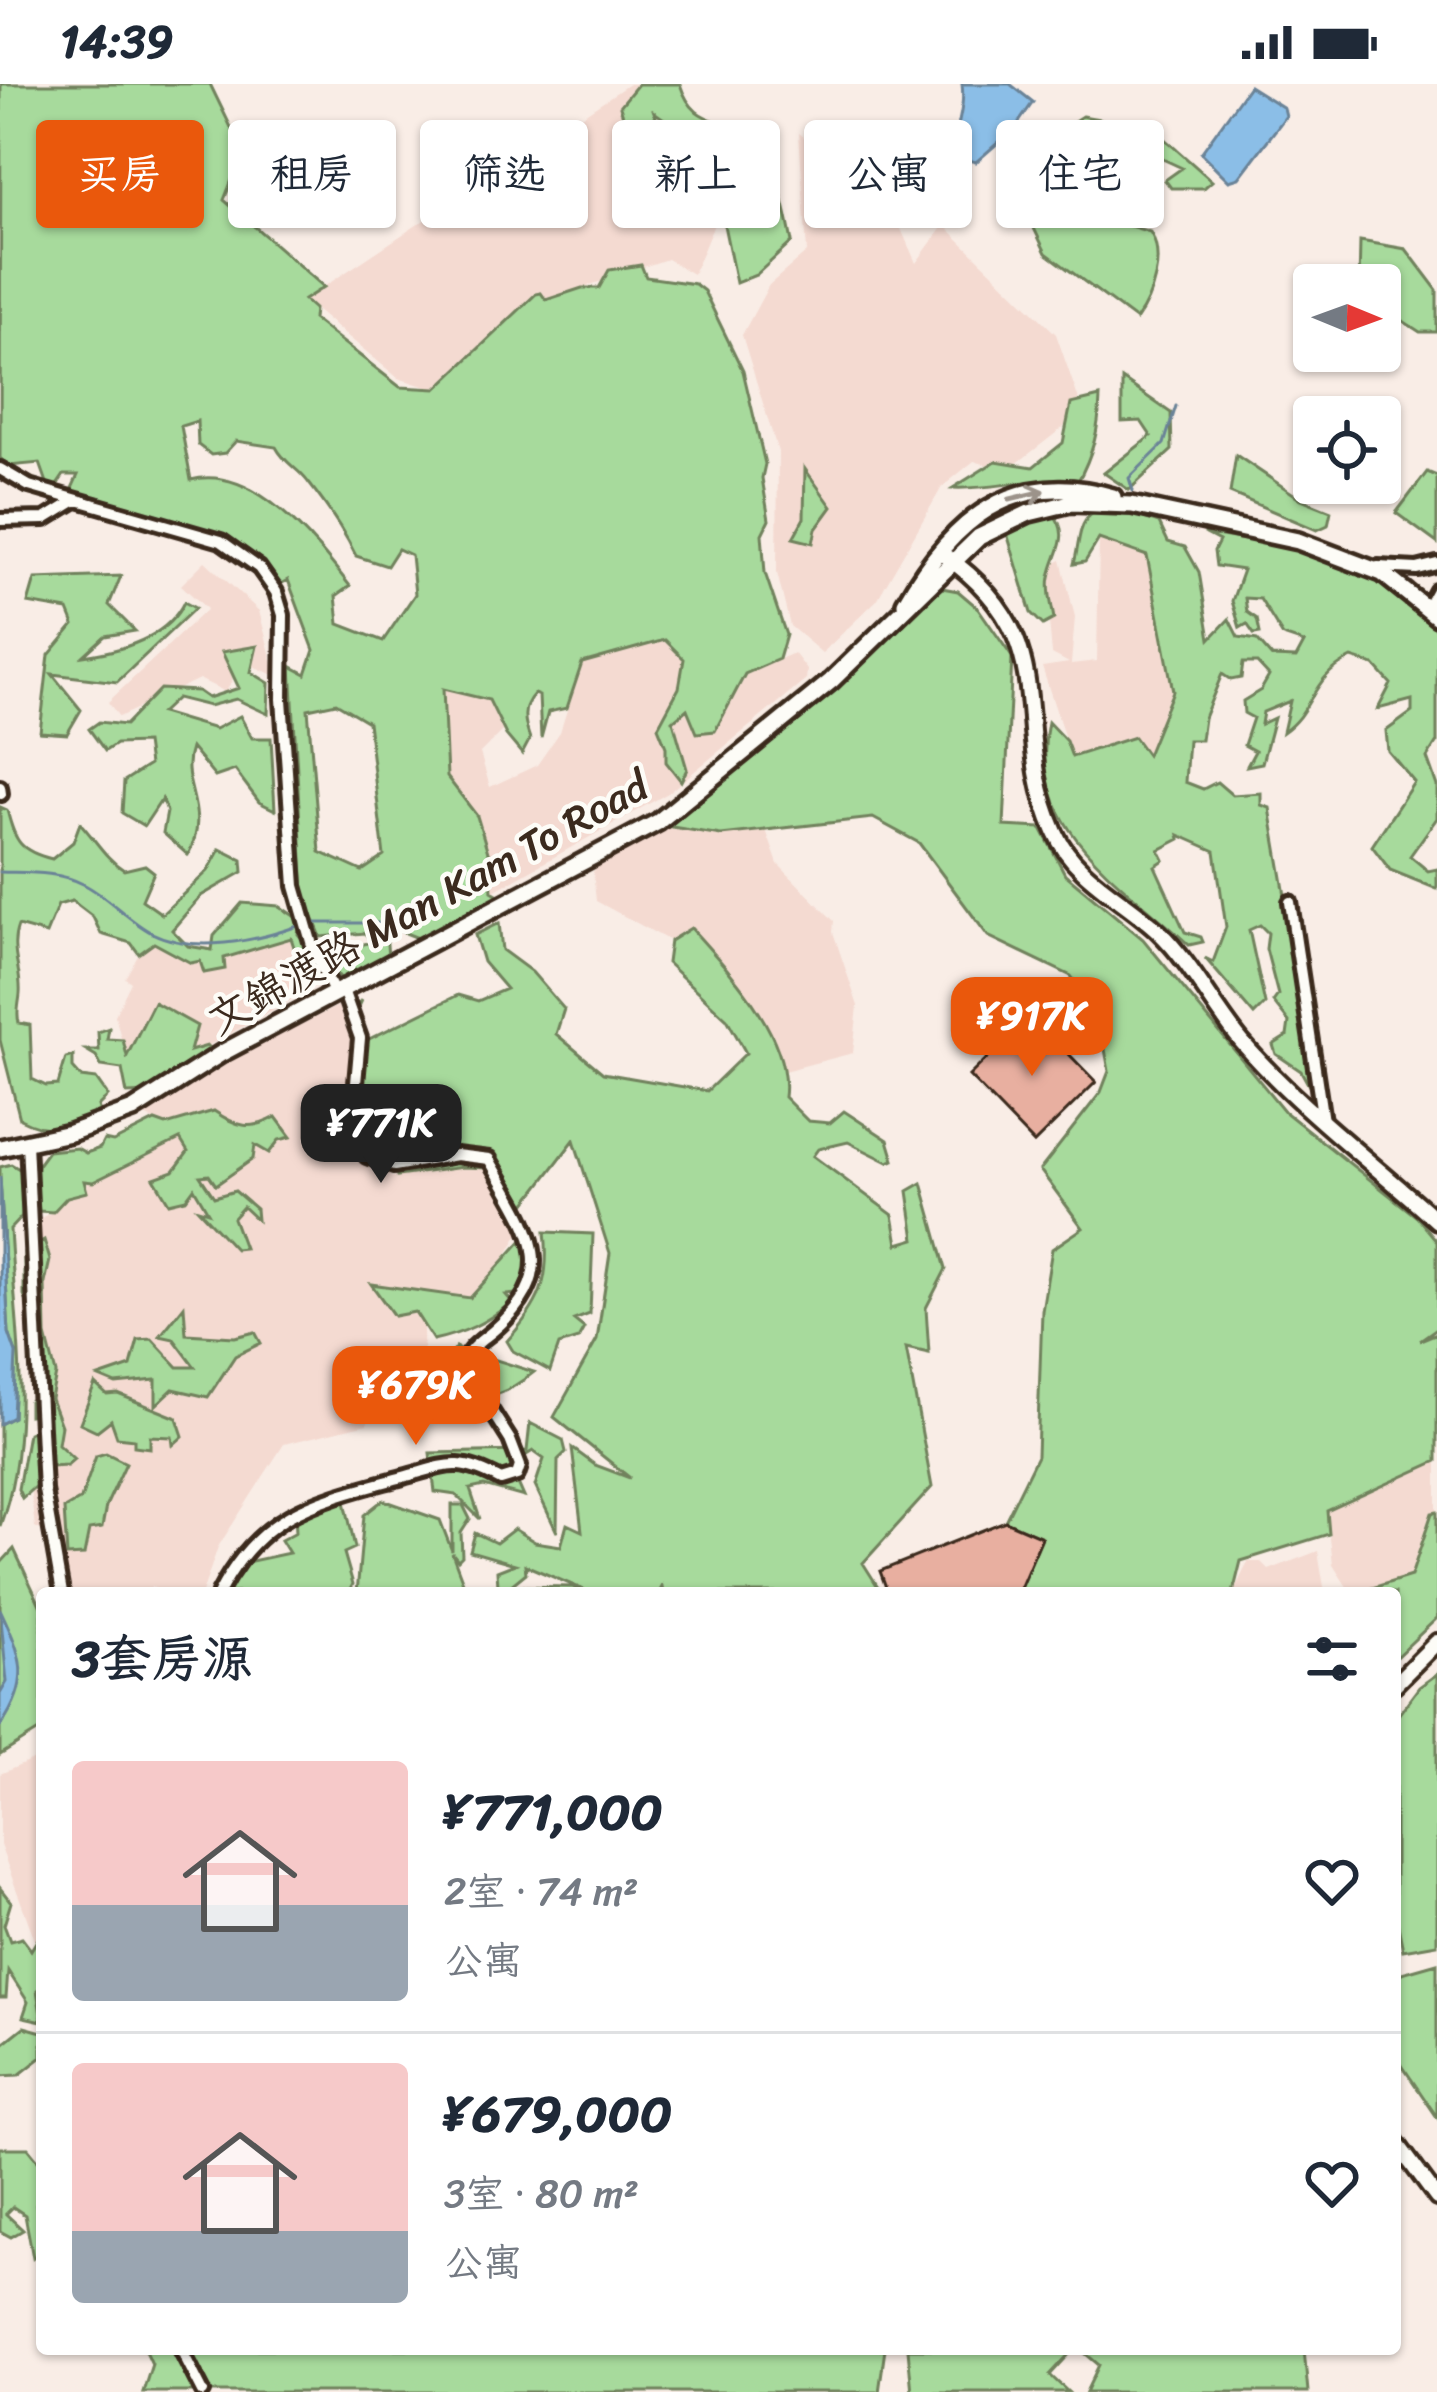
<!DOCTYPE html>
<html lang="zh">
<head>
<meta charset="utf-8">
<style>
  :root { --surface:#fff; --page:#f2f2f3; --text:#1f2937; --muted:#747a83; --line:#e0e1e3; --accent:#ea580c }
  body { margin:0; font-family:Sriracha,"LXGW WenKai TC",sans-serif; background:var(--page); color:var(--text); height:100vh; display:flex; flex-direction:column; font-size:45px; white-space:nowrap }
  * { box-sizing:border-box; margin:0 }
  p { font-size:39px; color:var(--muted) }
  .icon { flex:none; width:66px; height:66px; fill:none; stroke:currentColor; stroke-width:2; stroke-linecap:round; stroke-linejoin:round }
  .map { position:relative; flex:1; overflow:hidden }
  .side { position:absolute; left:36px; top:1503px; width:1365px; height:768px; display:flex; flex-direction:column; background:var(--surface); border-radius:12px; box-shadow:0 3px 9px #0004 }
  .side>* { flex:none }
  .hud { position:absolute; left:36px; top:36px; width:1365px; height:108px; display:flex; gap:24px }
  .needle { width:78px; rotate:91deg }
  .fabs { position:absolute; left:1293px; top:180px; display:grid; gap:24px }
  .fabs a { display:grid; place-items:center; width:108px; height:108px; border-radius:12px; background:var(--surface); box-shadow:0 3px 9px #0004; font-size:60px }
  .price { position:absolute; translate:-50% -102px; padding:0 27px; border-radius:24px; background:var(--accent); color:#fff; font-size:39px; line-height:78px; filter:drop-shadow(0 3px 6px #0008) }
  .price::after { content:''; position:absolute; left:50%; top:72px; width:36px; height:27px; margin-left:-18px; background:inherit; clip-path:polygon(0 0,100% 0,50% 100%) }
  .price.current { background:#222; color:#fff }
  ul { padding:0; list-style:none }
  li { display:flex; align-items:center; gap:36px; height:300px; padding:0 36px }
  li+li { border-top:3px solid var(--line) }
  li span { display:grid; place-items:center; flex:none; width:336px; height:240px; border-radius:12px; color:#555 }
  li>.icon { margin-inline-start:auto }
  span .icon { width:144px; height:144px; fill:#fffc; stroke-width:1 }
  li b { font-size:51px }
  h2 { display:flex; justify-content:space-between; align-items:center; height:144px; padding:0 36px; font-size:51px }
  .tag { padding:0 42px; border-radius:12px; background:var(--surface); box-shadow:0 3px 9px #0004; font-size:42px; line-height:108px }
  .tag.current { background:var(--accent); color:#fff }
  .status { display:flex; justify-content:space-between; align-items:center; height:84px; padding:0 60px; background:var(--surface); direction:ltr }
  .status svg { height:33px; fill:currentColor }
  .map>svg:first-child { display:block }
  .built { fill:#f4dad1 }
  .green { fill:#a7da9c; stroke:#71825d; stroke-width:3; fill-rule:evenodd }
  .water { fill:#8bbee7; stroke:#6b8397; stroke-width:3 }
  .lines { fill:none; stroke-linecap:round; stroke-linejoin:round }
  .stream { stroke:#6b8397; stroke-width:3 }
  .building { fill:#e8afa0; stroke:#3b2a1e; stroke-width:3 }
  .street-casing { stroke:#3b2a1e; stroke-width:20 }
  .secondary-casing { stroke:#3b2a1e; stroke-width:22 }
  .primary-casing { stroke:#3b2a1e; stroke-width:24 }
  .street { stroke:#fdfcf7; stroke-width:10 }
  .secondary { stroke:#fdfcf7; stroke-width:14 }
  .primary { stroke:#fdfcf7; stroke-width:15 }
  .oneway { stroke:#9c938a }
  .labels { text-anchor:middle; stroke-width:9; stroke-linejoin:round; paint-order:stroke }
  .street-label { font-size:42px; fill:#3b2a1e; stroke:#fdfcf7 }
</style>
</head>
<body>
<div class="status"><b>14:39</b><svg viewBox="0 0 49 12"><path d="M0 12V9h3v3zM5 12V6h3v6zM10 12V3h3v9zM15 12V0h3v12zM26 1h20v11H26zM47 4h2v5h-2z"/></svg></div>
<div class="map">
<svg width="1437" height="2308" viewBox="0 0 1437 2308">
  <rect width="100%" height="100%" fill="#f9ede6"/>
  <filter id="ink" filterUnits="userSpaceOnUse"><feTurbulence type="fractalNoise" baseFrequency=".00833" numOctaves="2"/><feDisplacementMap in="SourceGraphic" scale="24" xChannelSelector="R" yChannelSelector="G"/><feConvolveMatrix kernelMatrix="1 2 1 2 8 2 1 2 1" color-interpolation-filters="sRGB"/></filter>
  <g filter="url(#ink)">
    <!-- built -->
    <path class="built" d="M629,0H639L648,58L721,124L693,190L667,175L522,224L436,306L398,294L304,216Z
      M799,49L891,122L916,179L944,141L1056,250L1083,328L1007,387L974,377L942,403L877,516L822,569L790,542L777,489L778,368L742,251L769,201L807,168Z
      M1099,455L1147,472L1174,609L1147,672L1134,654L1071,673L1042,583L1069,579L1052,570L1044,484L1061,476L1075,533L1071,580L1097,577Z
      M205,477L259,527L276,592L242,577L226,608L199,595L119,633L108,618L207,525L181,501Z
      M665,556L686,577L715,647L745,590L794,569L807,586L806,596L668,709L492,808L490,772L477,732L447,694L443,579L489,616L504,645L480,669L490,703L537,681L560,648L582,579Z
      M755,715L778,780L834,837L833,848L858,922L853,969L784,987L742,909L685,846L670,857L596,817L593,788L599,776L704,719Z
      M292,854L300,881L311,877L317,886L309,906L195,969L190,966L196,941L154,918L126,973L115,931L131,898L125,894L139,870L154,859L200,877L203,888L223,875Z
      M338,922L353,963L347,1029L361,1076L392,1093L463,1083L489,1084L523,1143L469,1234L436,1231L423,1245L424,1290L357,1274L353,1289L382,1297L367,1340L284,1360L218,1463L202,1509H162L151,1502L150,1509H67L55,1453L35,1443L28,1387L34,1364L26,1141L53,1128L83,1097L179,1052L188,1068L174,1087L209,1091L216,1100L233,1040L214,1027L166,1041L144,1032L238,971Z
      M1437,1378V1428L1432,1430L1411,1492L1351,1509L1333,1481L1327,1427Z
      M1318,1467L1325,1509H1219L1237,1501L1248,1478H1261L1269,1486Z
      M42,1672V1875L0,1761V1690Z"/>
    <!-- green -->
    <path class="green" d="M1,0H210L243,68L224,116L324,203L304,216L314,225L313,235L400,303L436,305L536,210L541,209L546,216L582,204H599L609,186L641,181L646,193L695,200L704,207L743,287L765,380L762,394L769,436L762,450L765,489L786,551L779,575L745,590L715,647L697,649L687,625L673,637L687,685L681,697L666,678V663L658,643L679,604L684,575L665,556L582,579L567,624L548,628L541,654L539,612L534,610C521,624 524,638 530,655L522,670L506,651L489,616L443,605L447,693L477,732L490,775L492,807L502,813L418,854L393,844L386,847L388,874L344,899L327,877L330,866L337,861L341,867L371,858L365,849L321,853L304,811L291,582L306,590L314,566L288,496L273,504L223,453L66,418L78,391H64L51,410L40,379L9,382L0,374ZM197,337L198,361L211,371L225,369L236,357L276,363C285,380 298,384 308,398C327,422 343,445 356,472L387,482L398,465L411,471L415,510L383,557L339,540L336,512L350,502C315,457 254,380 191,396L181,342ZM336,619L368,638L384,772L362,787L320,768L308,625Z
      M638,0H680C693,40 715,32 743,49C777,71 785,123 792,158L756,191L736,199L724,141L689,110L695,88L715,93L730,86L721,75L654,28L666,61L659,89L636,76L620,22Z
      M1082,32L1152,44L1212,97L1204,104H1171L1165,96L1182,84L1141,65L1107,76L1084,99L1064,84L1100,62L1068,41Z
      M1077,126L1150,148C1166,173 1152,214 1136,236L1046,169L1029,134Z
      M1360,157L1406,165L1437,206V248H1420L1380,222V201H1359Z
      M1122,295L1171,329L1172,366L1129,406L1104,389L1151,352L1141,337L1122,338Z
      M1100,313C1099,346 1093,370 1077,399C1034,391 996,406 953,404L996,377L1033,383L1063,359L1071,320Z
      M1236,371L1301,415L1331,427L1328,441L1317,446L1230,409Z
      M805,385L832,423L816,445L813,459L793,454L804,434Z
      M1427,388L1437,392V459L1396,429Z
      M1114,424L1159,439L1168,458L1185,463L1199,488L1210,555L1229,535L1238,553L1257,556L1272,573L1296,574L1304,559L1283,552L1260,515L1245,514L1247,528L1257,535L1260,549L1254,550L1247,540L1240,544L1232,517L1243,486L1216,482L1214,467L1219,457L1204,449L1351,474L1437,540V658L1427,674L1437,702V734L1410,772L1428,787L1437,785V805L1390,786L1372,762L1414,698L1388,667L1386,647L1412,628V616L1378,625L1391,600L1374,581L1352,574C1309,594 1315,626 1283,648L1290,617L1263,628L1261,640L1274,634L1262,679L1247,682L1255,667L1244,661L1253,634L1244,629L1243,617L1261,606L1269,592L1257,579H1243L1241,594L1231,596L1222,590L1204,634L1201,656H1188L1185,698L1203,705L1217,698L1232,711L1261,709V721L1270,724L1318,1004L1314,1011L1301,987L1276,970L1273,961L1287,952L1289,938L1273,918L1278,911L1266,865L1268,849L1260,841L1249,846L1265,920L1254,931L1205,874L1213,878L1226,843L1215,767L1179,751L1180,755L1159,766L1164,776L1155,782L1185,848L1201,853L1203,858L1189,861C1124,799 1025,744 1048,638L1066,657L1072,673L1134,653L1147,671L1173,607L1147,472L1099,455L1085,478L1074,480C1082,450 1076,426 1114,424Z
      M1051,427C1073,452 1055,467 1050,493C1047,506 1052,522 1054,535L1043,541L1031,529L1006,446Z
      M121,492L109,521L135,547L105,552L83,572C120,567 167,554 184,518L195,524L117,598L52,590L81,626L67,650L40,648L49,571L74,541L68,526L28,519L35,495Z
      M942,504L958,507L978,524L1012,573L1004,742L1041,744L1065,790L1143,855L1285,1028L1417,1133L1437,1157V1244L1420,1256L1437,1249V1377L1327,1427L1329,1450L1241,1477L1233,1509H1018L1042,1453L1005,1437L1037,1372L1042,1227L1052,1165L1083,1144L1040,1086L1101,1008L1109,987L1099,932L1071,892L988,852L919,759L873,734L721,751L666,742L841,601L903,536Z
      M257,562L251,588L269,599L268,630L236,615L209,622L177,614L161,629L215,645L240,632L252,654H271L275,726L259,718L235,686L215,693L191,664C178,701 212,725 188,771L163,749L167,728L162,715L144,742L122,729L124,697L149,681L146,659L116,660L105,667L89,645L99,638L125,641L160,605L198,607L208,614L239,604L222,568Z
      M0,723L7,726C15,758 20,767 52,775L73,758L80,739C95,755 106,775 124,786L145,781L154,788L142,816L162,830L208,787L220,765L242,776L243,788L201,812L172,846L188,862L212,866L214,852L242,819L279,822L300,836L298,850L311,865V877L301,884L291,854L224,874L225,885L204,889L200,877L191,879L154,859L139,870L131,859L101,850L93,833L72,817L58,821L46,850L18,842C9,866 22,886 20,910C19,922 16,928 19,939L30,941L32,995L46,1002L58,1001L66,974L73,972V984L81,993L96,995L108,1012L98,1022L102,1035C71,1044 51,1051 20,1035L0,956Z
      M499,839L502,866L532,888L564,925L556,950L603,989L707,1007L746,969L727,935L667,879L670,857L691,844C729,887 792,952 784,1013L808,1037L830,1039L844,1027L888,1056L894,1076L888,1078L848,1058L818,1065L813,1072L893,1131L898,1160L915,1155L908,1107L922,1099L946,1185L926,1224L929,1269L906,1264L932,1403L863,1479L882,1509H663L662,1503L659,1509H591L525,1481L526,1489L510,1502L573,1503L581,1509H475L498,1502L497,1487L515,1480L470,1467L475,1449L496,1459L514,1445L535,1458L561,1462L567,1440L582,1447L572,1364L595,1381L630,1394L554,1333L597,1256L610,1169L574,1056L519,1128L489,1084L463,1083L397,1092L394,1082L364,1068C346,1014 371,979 353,929L361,916L355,929L367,956L458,911L478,917L506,905L483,878L475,851Z
      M154,918L197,942L190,967L207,962L214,971L150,1009L127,1010L122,985L101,982L96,972L86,966H99L98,948L109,944L107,955L123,956L127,972Z
      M214,1027C237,1043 251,1047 276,1033L291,1053L279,1056L269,1069L255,1061L253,1075L216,1101L209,1091L200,1092L214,1113L235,1107L256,1125L257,1136L243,1123L233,1134L244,1164L235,1165L198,1125L208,1128L194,1104L186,1115L169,1119L154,1094L174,1087L188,1068L180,1055L93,1098L84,1097L87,1108L67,1113L53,1128L39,1127L34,1086L48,1067L77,1064L86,1069L100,1064L104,1056L113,1058L155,1037L166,1041Z
      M11,1080L26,1089L22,1132L10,1145C15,1243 35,1347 0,1442V1340L13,1333L16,1269L9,1249L0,1093V1083Z
      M545,1148L593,1150L590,1230L574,1236L584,1244L578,1255L559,1261L550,1287L513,1267L507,1257C539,1221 551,1198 545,1148Z
      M524,1154L542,1188L517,1210L506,1211L512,1218C486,1239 465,1249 433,1256L415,1228L394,1232L371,1200L470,1214Z
      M44,1156L50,1176L45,1199L46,1251L56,1290L51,1315L61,1342L58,1360L74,1375L67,1381L50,1382L49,1390L22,1414L18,1405L28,1349L46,1341L43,1329L29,1331V1317L36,1312L32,1228L24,1212V1168Z
      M184,1222L186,1250L235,1253L255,1248L261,1259L235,1272L208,1313L173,1305L156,1321V1296L116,1300L99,1293L131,1282L138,1256L152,1255L178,1283H195L174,1255L160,1252Z
      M456,1263L477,1287L487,1273L534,1288C506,1311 477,1323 444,1304L427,1309L391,1289L361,1283V1266L434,1290Z
      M95,1300L107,1311L118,1310L177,1334L183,1352L173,1361L172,1353L150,1352V1364L134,1362V1355L117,1353L111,1336L97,1347L80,1339Z
      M530,1339L563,1356L566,1368L558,1376L557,1448L535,1402L544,1375L533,1367L510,1381L524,1413L484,1402L470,1405L480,1435L456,1411L435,1408L430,1369L527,1367Z
      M106,1369L126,1379L106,1422L102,1444L89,1446L84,1471L67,1472L64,1425L81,1415L96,1372Z
      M383,1416L440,1436L452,1467V1421H463L470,1435L461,1449L462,1472L458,1476L452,1469L467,1509H357L364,1431Z
      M345,1417L355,1464L344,1469L353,1500L350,1506L223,1509L242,1479L289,1469L281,1456L296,1448L295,1432Z
      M1437,1428V1534L1395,1574V1509H1356L1411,1492L1432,1429Z
      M14,1465L42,1525V1645L0,1671V1480Z
      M1437,1590V1860L1403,1866L1395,1827V1635L1419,1603Z
      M0,1804L11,1818L4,1841L10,1857L22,1854L31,1866L42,1848V1903L37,1906L42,1937L23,1933L28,1918L8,1887L6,1914H0Z
      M1437,1879V2033L1395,1971V1891Z
      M24,1943L42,1948V1973L19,1991L0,1992V1962Z
      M0,2064H28L42,2081V2119L36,2121L42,2165L33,2174L25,2131L13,2123L6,2130L23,2146L11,2153L0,2147Z
      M145,2265H885L879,2308H143L152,2280Z
      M908,2265H1074L1050,2291L1068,2308H912Z
      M1080,2265H1304L1308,2308H1086L1099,2281Z"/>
    <!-- water -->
    <path class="water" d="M962,0H1010L1033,18L1015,44L976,78L957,73C951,48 966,31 962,0Z
      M1249,2L1284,24L1286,32L1239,94L1229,97L1201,69Z
      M0,1093L9,1249L16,1269L13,1333L0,1340Z
      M0,1525C23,1574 32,1595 0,1643V1610L7,1598Z"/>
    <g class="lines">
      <!-- stream -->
      <path class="stream" d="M1133,407L1129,394L1164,360L1176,322
        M0,788C27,789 58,787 83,800C108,812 127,836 152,849C194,870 256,857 298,842
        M315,839H413L437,825"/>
    </g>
    <!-- building -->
    <path class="building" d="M1031,931L1096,998L1034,1059L969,992Z
      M1005,1437L1042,1453L1018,1509H888L880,1487Z"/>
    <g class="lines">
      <!-- street casing -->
      <g class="street-casing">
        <path id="street" d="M0,385L29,402L221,457L259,484L276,508L283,531L282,615L295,802L314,868L335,910
          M0,436L45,435L76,416
          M1378,483L1417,485L1437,480
          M1427,524L1437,506
          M0,703L1,710
          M1290,818L1323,1037
          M27,1059L44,1406L62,1509
          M219,1509C262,1426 320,1416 403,1393C448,1381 457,1372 501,1396L517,1391L520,1382L510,1356L463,1282C467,1265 480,1258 493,1247C565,1185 528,1144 489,1075L456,1071L394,1082L367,1072L353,1033L360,954L343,906
          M181,2265L203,2308"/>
      </g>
      <!-- secondary casing -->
      <g class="secondary-casing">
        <path id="secondary" d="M944,471C1068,558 1006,639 1055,748C1074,793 1126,816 1159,848C1192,880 1213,923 1242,958C1299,1024 1372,1078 1437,1137
          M1395,1600L1437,1558
          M1395,2057L1437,2114"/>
      </g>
      <!-- primary casing -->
      <g class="primary-casing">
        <path id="primary" d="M905,519C951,438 1013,383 1113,413
          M0,1064L70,1049L133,1026L222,969L658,738L831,597L979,453L1029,429L1070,419L1132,421L1298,457L1382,489L1437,533"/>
      </g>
      <!-- street -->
      <use href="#street" class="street"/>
      <!-- secondary -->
      <use href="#secondary" class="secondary"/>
      <!-- primary -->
      <use href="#primary" class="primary"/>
    </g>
    <!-- one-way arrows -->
    <defs><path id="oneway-shaft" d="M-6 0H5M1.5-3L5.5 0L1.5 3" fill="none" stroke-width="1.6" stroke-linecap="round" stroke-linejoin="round" transform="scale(3)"/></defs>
    <use class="oneway" href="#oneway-shaft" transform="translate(1027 411) rotate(-13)"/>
  </g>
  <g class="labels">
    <!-- street labels -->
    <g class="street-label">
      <text transform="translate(427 818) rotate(-29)" y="15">文錦渡路 Man Kam To Road</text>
    </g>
  </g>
</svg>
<div class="fabs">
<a><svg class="needle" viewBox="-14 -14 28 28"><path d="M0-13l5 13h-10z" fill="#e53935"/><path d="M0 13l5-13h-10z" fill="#747a83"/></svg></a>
<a><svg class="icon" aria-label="locate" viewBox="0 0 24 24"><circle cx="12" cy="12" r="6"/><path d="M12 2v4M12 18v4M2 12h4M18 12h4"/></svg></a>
</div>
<b class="price" style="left:1032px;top:995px">¥917K</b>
<b class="price current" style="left:381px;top:1102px">¥771K</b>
<b class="price" style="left:416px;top:1364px">¥679K</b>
<div class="hud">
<a class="tag current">买房</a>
<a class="tag">租房</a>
<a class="tag">筛选</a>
<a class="tag">新上</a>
<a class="tag">公寓</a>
<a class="tag">住宅</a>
</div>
<section class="side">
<h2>3套房源<svg class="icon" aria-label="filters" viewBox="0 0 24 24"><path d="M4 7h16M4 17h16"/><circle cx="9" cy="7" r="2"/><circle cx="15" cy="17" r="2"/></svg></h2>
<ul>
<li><span style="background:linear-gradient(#f6c9c9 60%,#9aa5b1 0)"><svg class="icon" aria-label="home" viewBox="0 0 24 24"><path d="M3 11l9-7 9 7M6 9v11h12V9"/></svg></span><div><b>¥771,000</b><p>2室 · 74 m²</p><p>公寓</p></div><svg class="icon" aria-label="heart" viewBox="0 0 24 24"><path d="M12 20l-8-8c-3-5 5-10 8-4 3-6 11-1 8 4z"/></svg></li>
<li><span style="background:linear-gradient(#f6c9c9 70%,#9aa5b1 0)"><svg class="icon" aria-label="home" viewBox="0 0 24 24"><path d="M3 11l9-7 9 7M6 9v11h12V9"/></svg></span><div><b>¥679,000</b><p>3室 · 80 m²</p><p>公寓</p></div><svg class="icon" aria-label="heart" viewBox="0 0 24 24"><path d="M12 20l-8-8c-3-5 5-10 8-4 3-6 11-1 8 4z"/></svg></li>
</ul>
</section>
</div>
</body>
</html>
